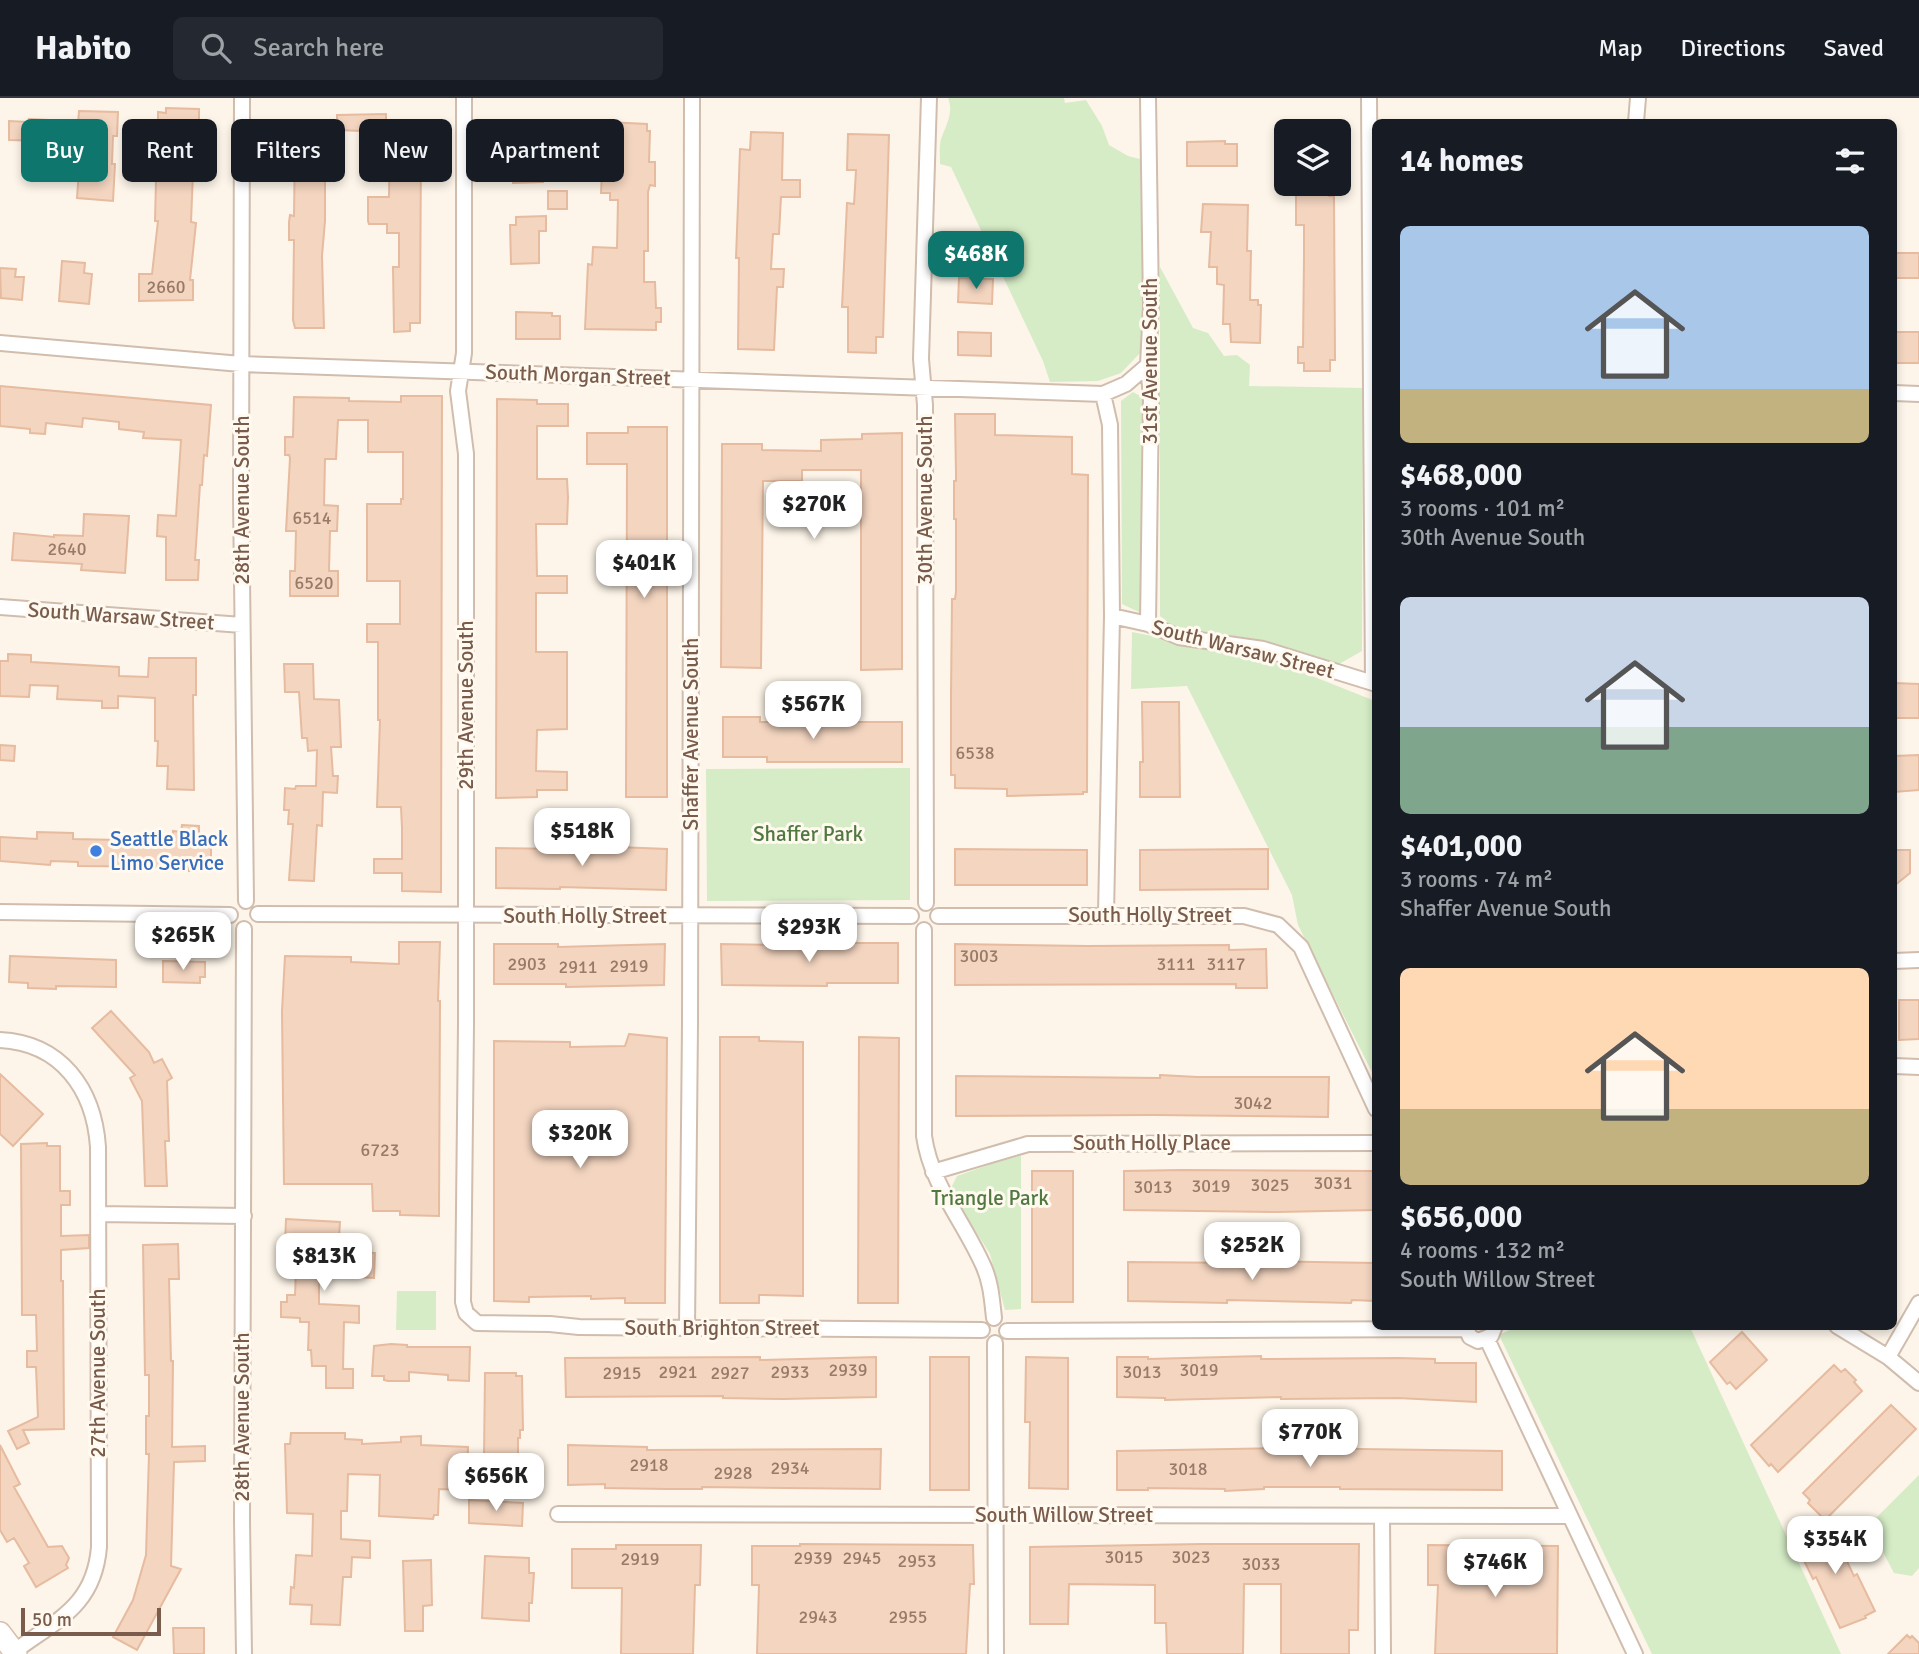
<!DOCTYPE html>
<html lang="en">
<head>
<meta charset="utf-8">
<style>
  :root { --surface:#171b24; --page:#242831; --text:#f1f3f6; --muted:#9ea1a6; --line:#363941; --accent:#0f766e }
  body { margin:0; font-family:Signika,sans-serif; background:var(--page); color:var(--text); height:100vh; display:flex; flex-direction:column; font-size:26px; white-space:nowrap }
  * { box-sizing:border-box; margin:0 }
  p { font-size:23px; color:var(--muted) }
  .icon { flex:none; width:38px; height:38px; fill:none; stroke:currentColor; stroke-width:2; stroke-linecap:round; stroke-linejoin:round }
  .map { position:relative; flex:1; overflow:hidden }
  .sheet { position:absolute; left:1372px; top:21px; width:525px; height:1211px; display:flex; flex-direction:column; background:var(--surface); border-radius:10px; box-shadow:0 4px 10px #0003 }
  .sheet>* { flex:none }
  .top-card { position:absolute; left:21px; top:21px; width:665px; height:63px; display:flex; gap:14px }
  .tools { position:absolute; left:1274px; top:21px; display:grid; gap:14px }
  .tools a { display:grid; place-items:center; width:77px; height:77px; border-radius:10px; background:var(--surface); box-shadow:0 4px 10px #0003; font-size:35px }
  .scale { position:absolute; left:21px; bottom:18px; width:140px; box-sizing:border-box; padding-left:7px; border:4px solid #795c4b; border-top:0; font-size:19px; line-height:24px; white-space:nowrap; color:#795c4b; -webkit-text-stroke:5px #fff9f0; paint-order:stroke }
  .price { position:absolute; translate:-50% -60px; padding:0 16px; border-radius:14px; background:#fff; color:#222; font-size:23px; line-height:46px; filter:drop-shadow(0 2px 4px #0008) }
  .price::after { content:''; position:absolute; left:50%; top:42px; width:21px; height:16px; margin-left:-10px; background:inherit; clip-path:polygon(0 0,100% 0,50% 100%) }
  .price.current { background:var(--accent); color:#fff }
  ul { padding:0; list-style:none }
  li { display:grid; align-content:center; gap:14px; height:371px; padding:0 28px }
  li span { display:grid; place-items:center; height:217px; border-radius:10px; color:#555 }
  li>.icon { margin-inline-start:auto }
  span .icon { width:126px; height:126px; fill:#fffc; stroke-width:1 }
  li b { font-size:30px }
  h2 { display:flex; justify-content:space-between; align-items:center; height:84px; padding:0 28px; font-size:30px }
  .tag { padding:0 24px; border-radius:10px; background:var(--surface); box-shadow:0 4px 10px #0003; font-size:24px; line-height:63px }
  .tag.current { background:var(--accent); color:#fff }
  header { display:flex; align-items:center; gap:42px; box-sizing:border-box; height:98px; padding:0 35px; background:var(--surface); border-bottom:2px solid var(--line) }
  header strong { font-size:33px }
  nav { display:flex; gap:38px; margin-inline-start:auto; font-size:24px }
  .search { width:490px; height:63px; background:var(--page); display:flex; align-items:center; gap:18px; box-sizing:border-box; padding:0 24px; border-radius:10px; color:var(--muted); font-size:26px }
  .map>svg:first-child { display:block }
  .green { fill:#d5ecc6 }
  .building { fill:#f3d5c0; stroke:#e6bb9f; stroke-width:2 }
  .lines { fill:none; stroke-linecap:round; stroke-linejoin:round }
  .minor-casing { stroke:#d0bdad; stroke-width:18 }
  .secondary-casing { stroke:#d6bfad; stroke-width:24 }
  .minor { stroke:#fff; stroke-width:14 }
  .secondary { stroke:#fff; stroke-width:21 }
  .shop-dot { fill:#3f7fe0; stroke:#fff9f0; stroke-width:2.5 }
  .labels { text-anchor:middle; stroke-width:6; stroke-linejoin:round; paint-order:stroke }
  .number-label { font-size:18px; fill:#987a68 }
  .street-label { font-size:21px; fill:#795c4b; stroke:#fff9f0 }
  .park-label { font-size:21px; fill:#507940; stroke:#fff9f0 }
  .shop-label { font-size:21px; fill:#366cbe; stroke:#fff9f0; text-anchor:start }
</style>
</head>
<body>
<header>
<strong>Habito</strong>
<div class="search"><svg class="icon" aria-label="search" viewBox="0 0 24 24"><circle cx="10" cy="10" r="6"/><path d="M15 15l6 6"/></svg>Search here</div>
<nav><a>Map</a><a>Directions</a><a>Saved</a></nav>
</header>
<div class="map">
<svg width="1919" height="1556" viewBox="0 0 1919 1556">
  <rect width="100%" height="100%" fill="#fdf5e9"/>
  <!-- green -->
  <path class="green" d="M948,0H1064L1065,5L1086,2L1102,28L1109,47L1128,58L1140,61L1143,216L1140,255L1121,275L1098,283L1050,284L1043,263L951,69L940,66C940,58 939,49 941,41C946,27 954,15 948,0Z
    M1160,169L1193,230L1208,235L1224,258L1237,257L1250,267L1249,288L1363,290L1362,553L1339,566L1266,543L1172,528L1160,518Z
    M1133,294L1142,299L1141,515L1122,506L1121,303Z
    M1132,534L1252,558L1287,568L1375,603V980L1298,827L1292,797L1187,588L1131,591Z
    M910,670V802L707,803L706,671Z
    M1021,1058V1211L1005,1212L990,1156L959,1107L952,1088L957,1078L1008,1060Z
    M397,1193H436V1232H396Z
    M1518,1228L1690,1229L1841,1556H1652L1499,1237Z
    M1919,1377V1470L1912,1478L1894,1475L1874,1437L1872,1424Z"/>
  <!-- building -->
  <path class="building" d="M166,10L199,11V25H195L191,124L196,125L190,182H193V202L139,203V176H152L158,123H155L156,82L174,80V77H179V38H166V29H158V14L166,15Z
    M79,13L118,14L117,38H113L112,66H115L113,103L77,100L81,44L9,42V23L29,24V21L48,22V25L78,26Z
    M386,16V34L337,32V17Z
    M297,22L331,24L328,75H325V123L322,158L324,230H295L293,222L294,142H289V124L290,117L294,118L295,45Z
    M557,23L558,35H566V53L542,54L543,84L513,85V24Z
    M607,24L647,26V33H650L649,64H655V88L650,87L648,94V153H644V184H655L656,210H661V224H656V232L585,231L588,166L592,167L593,149L617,150L618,102H610V95H601L602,74H605Z
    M751,34L783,35L782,82H800V99H781L779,136H773L771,171H784L783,189H777L774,252L738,251L739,160H736L740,51L750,52Z
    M390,36H419V46H421L420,225H410V233L394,234L393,169H399V135H387V126H369L368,123V99H389Z
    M848,36L889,37L883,239H876V255L848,254V209H842L843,189L847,105L854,106L856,72H847Z
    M1225,43V46H1237V68H1187V44Z
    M1296,86H1329V98H1334L1335,262H1330V273H1304V265H1298V249H1303L1304,159V127H1296Z
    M548,93H567V111H548Z
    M1203,106L1248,107L1247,153H1251L1250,202H1258V207H1261L1260,245L1231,244L1230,226H1223L1224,187L1217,186V169H1209L1211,134H1201Z
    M546,118V133H539V165L511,166L510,127H516V119Z
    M1896,155H1919V180H1895Z
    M62,163L85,165L84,175L92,176L89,206L59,203Z
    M0,170L16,171L15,179H24L22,202L1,200Z
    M959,180L993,181L992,206L958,204Z
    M516,214L552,215V218H560V241H516Z
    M958,234L991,235V258L958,257Z
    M1894,234H1919V265H1894Z
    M0,288L211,307L207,358L204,357L202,387H200L195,462H199L198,482H166V439L157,438L158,417L176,418L181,342L143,340L144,334L119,331V324L83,320L82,329L46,325L45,336L30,335V331L0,328Z
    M401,298H442L441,794L402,793V775H374V761H402V730L401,709H377L380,622H378V544H367V526H400V483H367V406H401V401H403V354H368V322H338L336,361H325L324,407L338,408L337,433H330L329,473H338V498H290V473H295L296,433H286L290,360L289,357H285V339H293L294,299L349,300V303L401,304Z
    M497,301L537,302V306H568V328H537V381H567L568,399L567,426H536L537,478H567V495H536V554H567V631L537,632L536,673L567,674V692H537V699L496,700Z
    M955,316H995V337L1072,339V376L1088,377L1087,694H1083V696L1007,698V691L955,690V677H951V596L952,501H955L956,494V421H954V383H956V376Z
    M628,329H667V699H626L627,366H587V335H628Z
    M902,335V571L861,572V372H802V383H763L761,570L721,569L722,346H762V352L821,353V342L862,341V336Z
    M84,416L129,418L125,475L81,472L82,466L12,462L14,435L54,439V437L83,438Z
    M8,556L31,557V564L119,569V578L148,579L149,560H196V597H193L194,692L167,691L168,668H157L158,643H155V600L118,598V610H102V603L57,601L58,588L30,587L29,599L0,598V563H8Z
    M284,566H313L314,601L339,602L341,649H331L333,678H338L337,695L323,694L322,728L317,727L314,783L289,782L293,726H288L289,712H284L285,690L295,691L296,688H316L317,652L308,653L307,640H302L299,594H285Z
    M1894,585L1919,586V620H1894Z
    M1142,604H1179L1180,699H1140V664H1143Z
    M723,619H760V624H902V664H767V659H723Z
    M0,647L15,648L14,663L0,662Z
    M1919,657V692L1894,694V658Z
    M182,727L199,728V740H211V773H189V769L78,768V764L51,763L50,767L0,763V739L37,741V734L73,735V741L169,743L173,742V733L181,734Z
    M567,747L667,751L666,792L560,789V791L496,790V750L567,751Z
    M955,751L1087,752V787H955Z
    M1268,751V791L1140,792V752Z
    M1894,752H1910V775L1894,788Z
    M399,844H440L438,903H440L439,1118L400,1117V1113H373L372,1086H284L282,913L285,858L351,859V864L399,866Z
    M833,845H898V885H827V888L722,887L721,846L833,848Z
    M494,846H558V849L665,846L664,887L566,889V886H494Z
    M955,846L1088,848L1229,847V852L1266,851L1267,890H1236V886L955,887Z
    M10,858L116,862V889L56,888V891L28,890V885L9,884Z
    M163,863L205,864V879H200V885L163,884Z
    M1899,902H1919V941L1899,942Z
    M111,913L149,954L154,965L162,961L172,980L167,983L169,1043H165L167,1088H145L142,1003L130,980L135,977L92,930Z
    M629,936L667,940L665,1205H625V1200L591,1201V1198L529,1199V1204L494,1203V943L570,944V949L625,948Z
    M720,939H759V943L803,944V1198L759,1197V1205H720Z
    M859,939L899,940L898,1205H858Z
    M0,976L43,1016L13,1048L0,1036Z
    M1160,977L1197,979H1329L1328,1019L1153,1017L956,1018V978L1160,980Z
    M47,1045V1048H60V1093H70V1107H61V1138L89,1137V1150L61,1152V1183H63L64,1331L23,1332L29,1345L17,1351L8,1333L38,1319L36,1269H27V1253H37L36,1217H22L21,1046Z
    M1182,1072L1376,1073V1112L1277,1114L1124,1112V1073Z
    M1032,1073H1073V1204H1032Z
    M286,1121L340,1124L338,1154L375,1155L374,1180L319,1177V1206L359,1208V1225L344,1224L343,1271H353V1290H326V1268H312L311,1252H308L309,1224H300V1220L281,1219V1204H287V1197H295L297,1147L285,1146Z
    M178,1146L179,1181H169L171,1263H173L172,1349L205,1348V1363L174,1364L171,1468L181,1471L137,1552L113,1539L133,1502L146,1457L149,1356H146V1318H149V1277H145L143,1147Z
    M1250,1163L1376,1165V1203L1352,1202L1351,1205L1227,1202V1205L1128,1203V1164L1250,1165Z
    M1742,1234L1767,1262L1736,1291L1730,1284L1727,1286L1710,1264Z
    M391,1246L407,1247V1249H470L469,1283L448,1282V1277L409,1274V1283H388L384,1282V1278H372L374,1248Z
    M1261,1258V1261L1398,1260L1435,1261V1265H1476V1304L1398,1300L1281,1301V1299L1165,1302V1300L1117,1299V1259H1148V1261Z
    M760,1259V1262L876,1259V1299L783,1301L723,1300V1298L566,1299L565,1260Z
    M930,1259H969V1392H930Z
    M1026,1259L1068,1260V1391L1029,1390L1030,1324H1025Z
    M1834,1267L1841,1274L1845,1271L1856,1282L1854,1284L1862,1293L1778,1374L1771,1366L1769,1368L1751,1347Z
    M485,1275H516V1278H522L523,1332H520V1340H518V1358H484Z
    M1891,1307L1916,1331L1825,1422L1808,1405L1810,1402L1803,1395Z
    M291,1335H345V1341L362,1342V1346L401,1344V1339L421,1338V1347L468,1349L467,1392L439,1391L438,1417H434L433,1421L379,1418L380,1377L348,1376L347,1413H341V1441L370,1443V1460L352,1459L351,1479H343L340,1527L311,1526L312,1507L290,1506L291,1489L294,1490L296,1457L312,1458L313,1416L287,1415L285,1346H290Z
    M0,1347L20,1386L14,1389L48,1449L62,1448L69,1460L66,1467L68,1470L36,1489L24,1468L29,1465L14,1440L7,1444L0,1432Z
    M568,1347L647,1349V1352L881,1351L880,1391L702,1389V1391H666L605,1390V1386L568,1387Z
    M1290,1350L1502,1353V1392L1340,1391V1389H1264V1391L1225,1393V1391L1148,1390V1392H1117V1353Z
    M469,1402L523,1405L522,1428L469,1425Z
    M1828,1424L1854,1478L1857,1476L1875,1513L1865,1518L1866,1520L1840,1530L1816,1479L1813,1481L1794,1442Z
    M800,1446L973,1447L974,1486H970L966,1556H757L759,1487H752V1448H800Z
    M1202,1446H1359L1358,1532H1349V1556H1281V1486H1244L1243,1556H1167L1166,1525H1155V1487L1069,1486L1068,1526H1030V1449Z
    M616,1447H701L700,1487H695L693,1556H621L622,1490H572V1451H616Z
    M1428,1447L1558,1448L1557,1556H1435L1438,1487H1428Z
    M485,1458L529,1460V1475H534L532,1505H529V1523L482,1520Z
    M431,1462L432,1507L423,1508V1533H405L403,1463Z
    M173,1530H204V1556H174Z
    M1907,1537L1910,1540L1912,1538L1919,1545V1556H1888Z"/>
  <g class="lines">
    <!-- minor casing -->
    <g class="minor-casing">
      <path id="minor" d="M242,0L241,399L246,803
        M464,0V255L458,293L466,356V927L463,1204L466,1215L477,1225L550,1226L579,1229L982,1232
        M1369,0L1373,585L1376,586
        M1636,24L1638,0
        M0,245L241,266L1103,296L1126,286L1148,267
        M1894,295L1919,296
        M1103,296L1110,327L1112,518L1106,816
        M0,509L242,527
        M1112,518L1148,526L1179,539L1263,551L1373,585
        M1148,526L1151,299L1148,267L1151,208L1148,0
        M926,805L925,307L921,261L929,0
        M0,814L230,817
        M258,816L911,818
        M938,818H1244L1278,827L1301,849L1376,1011
        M924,832V1038C931,1087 963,1122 983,1167C991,1184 992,1202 994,1220
        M1894,863L1919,862
        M0,942C61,945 94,991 98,1049L99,1449C94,1510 54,1523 11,1556
        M1894,968L1919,969
        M933,1074L1028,1046L1376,1045
        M98,1116L244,1118
        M1465,1228L1470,1239L1478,1243L1491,1238L1495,1228
        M1837,1228L1888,1259L1919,1285
        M687,1230L690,927L692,0
        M1007,1233L1465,1231
        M1487,1241L1635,1556
        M995,1245L996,1556
        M1888,1259L1919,1205
        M558,1416L1570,1418
        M1382,1418L1383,1556
        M244,1556L242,1423L244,831"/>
    </g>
    <!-- secondary casing -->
    <g class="secondary-casing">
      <path id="secondary" d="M0,1535L16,1556"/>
    </g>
    <!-- minor -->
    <use href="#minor" class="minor"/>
    <!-- secondary -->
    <use href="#secondary" class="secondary"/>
  </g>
  <!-- markers -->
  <circle class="shop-dot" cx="96" cy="753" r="7"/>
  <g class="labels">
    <!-- number labels -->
    <g class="number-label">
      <text x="166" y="195">2660</text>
      <text x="312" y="426">6514</text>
      <text x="67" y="457">2640</text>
      <text x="314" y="491">6520</text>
      <text x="975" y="661">6538</text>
      <text x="979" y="864">3003</text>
      <text x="527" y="872">2903</text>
      <text x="1176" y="872">3111</text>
      <text x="1226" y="872">3117</text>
      <text x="629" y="874">2919</text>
      <text x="578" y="875">2911</text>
      <text x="1253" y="1011">3042</text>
      <text x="380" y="1058">6723</text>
      <text x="1333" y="1091">3031</text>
      <text x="1270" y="1093">3025</text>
      <text x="1211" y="1094">3019</text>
      <text x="1153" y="1095">3013</text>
      <text x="848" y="1278">2939</text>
      <text x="1199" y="1278">3019</text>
      <text x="678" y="1280">2921</text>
      <text x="790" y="1280">2933</text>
      <text x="1142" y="1280">3013</text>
      <text x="622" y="1281">2915</text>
      <text x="730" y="1281">2927</text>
      <text x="649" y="1373">2918</text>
      <text x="790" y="1376">2934</text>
      <text x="1188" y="1377">3018</text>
      <text x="733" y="1381">2928</text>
      <text x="1124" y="1465">3015</text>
      <text x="1191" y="1465">3023</text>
      <text x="813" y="1466">2939</text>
      <text x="862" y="1466">2945</text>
      <text x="640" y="1467">2919</text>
      <text x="917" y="1469">2953</text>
      <text x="1261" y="1472">3033</text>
      <text x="818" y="1525">2943</text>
      <text x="908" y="1525">2955</text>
    </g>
    <!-- street labels -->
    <g class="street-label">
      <text transform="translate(1150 263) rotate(-90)" y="7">31st Avenue South</text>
      <text transform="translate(578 277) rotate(2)" y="7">South Morgan Street</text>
      <text transform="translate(242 402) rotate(-90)" y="7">28th Avenue South</text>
      <text transform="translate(925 402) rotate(-90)" y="7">30th Avenue South</text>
      <text transform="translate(121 518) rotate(4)" y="7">South Warsaw Street</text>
      <text transform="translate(1243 551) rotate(14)" y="7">South Warsaw Street</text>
      <text transform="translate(466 607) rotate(-90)" y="7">29th Avenue South</text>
      <text transform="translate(691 636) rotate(-90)" y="7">Shaffer Avenue South</text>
      <text x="1150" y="824">South Holly Street</text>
      <text x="585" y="825">South Holly Street</text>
      <text x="1152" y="1052">South Holly Place</text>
      <text x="722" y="1237">South Brighton Street</text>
      <text transform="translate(98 1275) rotate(-90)" y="7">27th Avenue South</text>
      <text transform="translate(242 1319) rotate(-90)" y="7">28th Avenue South</text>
      <text x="1064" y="1424">South Willow Street</text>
    </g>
    <!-- park labels -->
    <g class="park-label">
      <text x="808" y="743">Shaffer Park</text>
      <text x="990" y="1107">Triangle Park</text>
    </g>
    <!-- shop labels -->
    <g class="shop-label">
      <text x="110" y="748">Seattle Black<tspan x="110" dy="24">Limo Service</tspan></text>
    </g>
  </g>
</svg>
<div class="tools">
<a><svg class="icon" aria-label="layers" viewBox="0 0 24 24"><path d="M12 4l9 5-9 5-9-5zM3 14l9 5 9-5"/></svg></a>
</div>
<div class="scale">50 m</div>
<b class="price current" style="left:976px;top:193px">$468K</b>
<b class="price" style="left:814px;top:443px">$270K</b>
<b class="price" style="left:644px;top:502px">$401K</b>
<b class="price" style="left:813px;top:643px">$567K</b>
<b class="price" style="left:582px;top:770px">$518K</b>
<b class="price" style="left:809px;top:866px">$293K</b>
<b class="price" style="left:183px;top:874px">$265K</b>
<b class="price" style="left:580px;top:1072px">$320K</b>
<b class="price" style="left:1252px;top:1184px">$252K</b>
<b class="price" style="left:324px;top:1195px">$813K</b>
<b class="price" style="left:1310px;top:1371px">$770K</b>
<b class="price" style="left:496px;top:1415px">$656K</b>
<b class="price" style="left:1835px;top:1478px">$354K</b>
<b class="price" style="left:1495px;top:1501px">$746K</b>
<div class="top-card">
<a class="tag current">Buy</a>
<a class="tag">Rent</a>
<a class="tag">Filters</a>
<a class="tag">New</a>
<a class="tag">Apartment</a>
</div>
<section class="sheet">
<h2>14 homes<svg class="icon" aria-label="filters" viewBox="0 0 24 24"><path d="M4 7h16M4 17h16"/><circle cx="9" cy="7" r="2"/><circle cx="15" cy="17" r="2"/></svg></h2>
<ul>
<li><span style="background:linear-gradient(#a9c7e8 75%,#c2b280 0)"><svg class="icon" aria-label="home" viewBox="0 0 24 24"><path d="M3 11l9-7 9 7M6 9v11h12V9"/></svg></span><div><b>$468,000</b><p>3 rooms · 101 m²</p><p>30th Avenue South</p></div></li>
<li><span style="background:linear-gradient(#c9d6e8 60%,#7fa58c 0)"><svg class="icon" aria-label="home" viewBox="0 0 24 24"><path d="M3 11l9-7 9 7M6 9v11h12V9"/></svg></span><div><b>$401,000</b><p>3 rooms · 74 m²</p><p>Shaffer Avenue South</p></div></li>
<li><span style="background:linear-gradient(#ffd9b3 65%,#c2b280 0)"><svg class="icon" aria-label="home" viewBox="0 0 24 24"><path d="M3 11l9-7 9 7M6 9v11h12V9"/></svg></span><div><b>$656,000</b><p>4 rooms · 132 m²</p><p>South Willow Street</p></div></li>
</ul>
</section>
</div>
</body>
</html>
